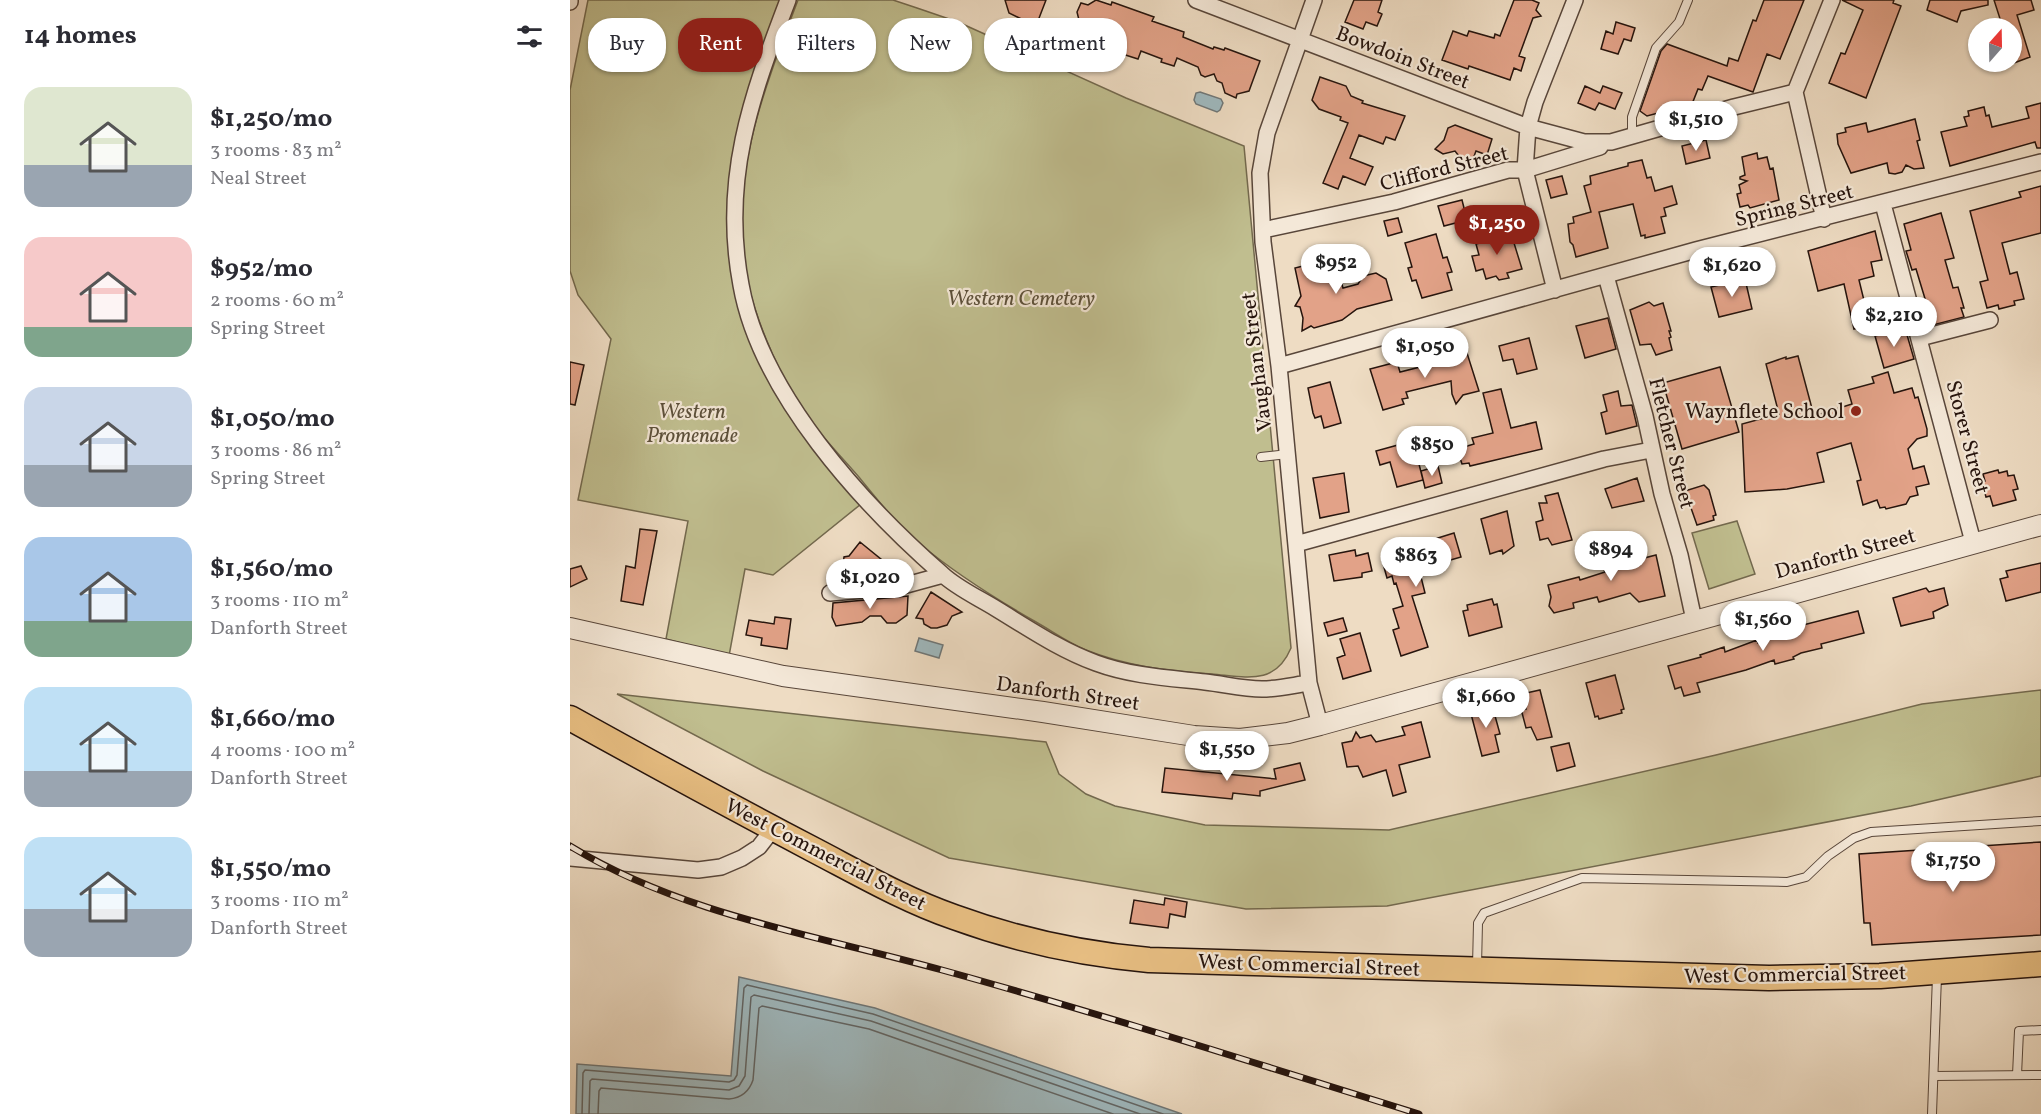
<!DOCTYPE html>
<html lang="en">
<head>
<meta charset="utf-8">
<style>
  :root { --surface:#fff; --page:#f7f7f7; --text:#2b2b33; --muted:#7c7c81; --accent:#8f2418 }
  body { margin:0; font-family:Vollkorn,serif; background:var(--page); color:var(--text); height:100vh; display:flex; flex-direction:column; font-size:22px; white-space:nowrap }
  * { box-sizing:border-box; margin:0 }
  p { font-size:20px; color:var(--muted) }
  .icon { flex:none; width:33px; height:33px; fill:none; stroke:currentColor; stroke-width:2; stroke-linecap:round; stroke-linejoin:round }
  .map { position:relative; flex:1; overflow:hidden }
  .details { display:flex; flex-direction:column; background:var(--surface); width:570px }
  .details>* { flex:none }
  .guide { position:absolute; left:18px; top:18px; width:570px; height:54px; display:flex; gap:12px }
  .needle { width:39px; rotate:20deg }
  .tools { position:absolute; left:1398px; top:18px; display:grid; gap:12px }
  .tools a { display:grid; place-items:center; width:54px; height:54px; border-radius:50%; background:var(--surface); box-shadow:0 2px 4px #0004; font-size:30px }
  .price { position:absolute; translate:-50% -51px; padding:0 14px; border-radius:21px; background:#fff; color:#222; font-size:20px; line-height:39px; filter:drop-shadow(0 2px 3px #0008) }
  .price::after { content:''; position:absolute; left:50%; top:36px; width:18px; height:14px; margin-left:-9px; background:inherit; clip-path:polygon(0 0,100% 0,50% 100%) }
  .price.current { background:var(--accent); color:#fff }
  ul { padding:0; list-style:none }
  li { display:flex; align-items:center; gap:18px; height:150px; padding:0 24px }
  li span { display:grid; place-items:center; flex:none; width:168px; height:120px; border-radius:18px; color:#555 }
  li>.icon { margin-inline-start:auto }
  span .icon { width:72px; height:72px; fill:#fffc; stroke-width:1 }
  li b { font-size:26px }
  h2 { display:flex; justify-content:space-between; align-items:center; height:72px; padding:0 24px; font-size:26px }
  .chip { padding:0 21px; border-radius:24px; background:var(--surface); box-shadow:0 2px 4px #0004; font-size:21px; line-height:54px }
  .chip.current { background:var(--accent); color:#fff }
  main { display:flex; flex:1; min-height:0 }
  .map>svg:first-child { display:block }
  .green { fill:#c0be8f; stroke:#73694e; stroke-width:1.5 }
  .water { fill:#9fb9bf; stroke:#6f7778; stroke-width:1.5 }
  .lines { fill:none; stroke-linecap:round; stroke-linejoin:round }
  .shore { stroke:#626666; stroke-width:1.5 }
  .building { fill:#e2a288; stroke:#26140d; stroke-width:1.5 }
  .service-casing { stroke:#58463a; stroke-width:10 }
  .minor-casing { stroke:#58463a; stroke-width:18 }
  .tertiary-casing { stroke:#58463a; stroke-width:22 }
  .primary-casing { stroke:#26140d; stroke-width:27 }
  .service { stroke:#f4e8d8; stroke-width:8 }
  .minor { stroke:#f4e8d8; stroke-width:15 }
  .tertiary { stroke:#f4e8d8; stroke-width:20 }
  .primary { stroke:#e7be82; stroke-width:24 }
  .rail-casing { stroke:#26140d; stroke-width:7 }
  .rail { stroke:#f4e8d8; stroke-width:4.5; stroke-dasharray:14; stroke-linecap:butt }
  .poi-dot { fill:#8f2418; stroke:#f4e8d8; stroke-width:2 }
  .labels { text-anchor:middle; stroke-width:4.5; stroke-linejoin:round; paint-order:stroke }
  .street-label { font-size:21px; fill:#26140d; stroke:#f4e8d8 }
  .park-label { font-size:21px; font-style:italic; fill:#5c503a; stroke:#f4e8d8 }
  .poi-label { font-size:21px; fill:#26140d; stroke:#f4e8d8; text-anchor:end }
</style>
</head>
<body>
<main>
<section class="details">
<h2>14 homes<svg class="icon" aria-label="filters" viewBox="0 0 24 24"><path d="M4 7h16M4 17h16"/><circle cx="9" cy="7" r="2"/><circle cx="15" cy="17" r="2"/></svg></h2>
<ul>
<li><span style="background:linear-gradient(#dfe7d0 65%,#9aa5b1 0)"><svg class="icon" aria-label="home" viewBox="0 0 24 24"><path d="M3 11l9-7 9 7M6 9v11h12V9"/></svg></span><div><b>$1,250/mo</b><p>3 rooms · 83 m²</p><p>Neal Street</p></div></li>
<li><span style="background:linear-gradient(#f6c9c9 75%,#7fa58c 0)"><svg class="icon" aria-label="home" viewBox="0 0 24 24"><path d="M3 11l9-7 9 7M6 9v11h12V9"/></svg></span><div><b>$952/mo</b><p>2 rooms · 60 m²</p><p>Spring Street</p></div></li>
<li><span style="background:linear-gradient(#c9d6e8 65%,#9aa5b1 0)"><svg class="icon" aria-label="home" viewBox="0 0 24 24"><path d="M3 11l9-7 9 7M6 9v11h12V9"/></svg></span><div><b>$1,050/mo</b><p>3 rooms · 86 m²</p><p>Spring Street</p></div></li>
<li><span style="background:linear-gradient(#a9c7e8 70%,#7fa58c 0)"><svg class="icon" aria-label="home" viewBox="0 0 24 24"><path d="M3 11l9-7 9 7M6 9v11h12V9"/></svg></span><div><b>$1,560/mo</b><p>3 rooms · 110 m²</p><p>Danforth Street</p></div></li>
<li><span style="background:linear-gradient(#bfe0f5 70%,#9aa5b1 0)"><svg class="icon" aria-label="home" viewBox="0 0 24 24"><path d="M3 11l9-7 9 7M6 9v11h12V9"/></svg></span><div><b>$1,660/mo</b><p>4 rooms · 100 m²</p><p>Danforth Street</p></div></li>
<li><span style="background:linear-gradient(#bfe0f5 60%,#9aa5b1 0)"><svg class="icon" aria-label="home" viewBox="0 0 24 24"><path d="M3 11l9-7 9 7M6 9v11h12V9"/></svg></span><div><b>$1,550/mo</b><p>3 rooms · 110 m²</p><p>Danforth Street</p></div></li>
</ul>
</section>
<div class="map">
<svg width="1471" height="1114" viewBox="0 0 1471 1114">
  <rect width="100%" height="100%" fill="#eedcc3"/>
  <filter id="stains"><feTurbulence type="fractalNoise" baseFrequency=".00333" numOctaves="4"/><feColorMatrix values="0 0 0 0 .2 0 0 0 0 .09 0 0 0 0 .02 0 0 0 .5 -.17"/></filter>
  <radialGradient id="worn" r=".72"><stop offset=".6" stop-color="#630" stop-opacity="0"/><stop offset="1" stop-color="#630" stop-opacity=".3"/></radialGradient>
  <!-- green -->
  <path class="green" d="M18,0H218L189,78L163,224L190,348L296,500L203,575L175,569L159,656L96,639L118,521L8,500L41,339L8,295L0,271V90Z
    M228,0H323L347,8L388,22L556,98L674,146L721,648C705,686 676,677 642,674C599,671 555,666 516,650C498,643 482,631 466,622C426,599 386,574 350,544C327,525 307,499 288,476C270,455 250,435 234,413C205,369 175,297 172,245C166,158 198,79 228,0Z
    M1167,521L1185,574L1139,589L1122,533Z
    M1471,690V776L1341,806L817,906L676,909L379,858L193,771L47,694L476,742L489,774L516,794L545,806L635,825L819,830L1146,755L1352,704Z"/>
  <!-- water -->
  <path class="water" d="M630,92L651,99L653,103L650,110L647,112L626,104L624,100L626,93Z
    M349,638L373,645L369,658L345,651Z
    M169,977L305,1008L612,1114H6L7,1064L161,1076Z"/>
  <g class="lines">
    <!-- shore -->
    <path class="shore" d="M12,1114L13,1073L15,1070L159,1082L164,1080L167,1075L174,988L177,985L303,1014L593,1114
      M19,1114L20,1081L22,1079L159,1090L169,1086L175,1076L181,997L184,995L301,1021L570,1114
      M28,1114L29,1091L31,1088L159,1099C171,1098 179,1092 183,1080L189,1008L192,1006L299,1029L543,1114"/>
  </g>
  <!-- building -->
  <path class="building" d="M435,0H476L466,26L439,13Z
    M526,0L541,5L542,2L584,17L582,21L614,32L613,37L643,49L644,47L654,50L655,48L690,61L679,91L667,94L666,98L655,93L652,83L647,81L644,74L635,77L631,75L628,67L607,58L604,66L591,62L592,59L571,51L568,59L546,52L549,43L526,33L527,30L509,20L507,12L511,3L518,5Z
    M784,0H812L808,12L812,14L807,26L796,22L793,29L775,22Z
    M944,0H962L969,3L966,10L971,16L963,18L949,56L955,58L951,71L944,68L940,80L899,66L898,69L872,60L883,31L897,36L899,31L924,38L925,34L930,36Z
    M1194,0H1234L1210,59L1197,54L1183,92L1138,76L1132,90L1128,89L1122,104L1077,116L1070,111L1091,51L1097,44L1157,66L1159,58L1168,61L1183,20L1186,21Z
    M1272,0H1324L1323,3L1331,6L1296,98L1259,83L1271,53L1275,54L1293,10Z
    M1360,0H1418V5L1391,11L1387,22L1357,10Z
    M1424,0H1461L1464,10L1447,15L1460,57L1444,63L1442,55V28H1433Z
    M1046,22L1065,28L1061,41L1054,39L1048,54L1031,49L1036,31L1043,34Z
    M459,32L472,36L467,49L455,44Z
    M480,42L498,49L493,65L474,58Z
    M750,77L776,86L781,96L793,101L792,103L835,116L825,140L816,137L813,144L789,135L780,158L803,167L795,185L773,176L768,189L753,183L778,123L770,120L771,117L749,109L742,100Z
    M1015,86L1030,93L1033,86L1052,93L1045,109L1029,103L1025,110L1008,103Z
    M1471,103V148H1467L1465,142L1380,166L1371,132L1397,126L1394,117L1399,116L1398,111L1414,107L1416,116L1419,115L1422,127L1459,118L1456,107Z
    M1345,119L1350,140L1347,141L1354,168L1344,169L1336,165L1332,172L1325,174L1319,173L1317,163L1281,173L1268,144L1267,134L1276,132L1275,128L1296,123L1298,132Z
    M885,125L922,139L917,155L906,151L903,159L889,156L885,151L873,154L865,149L874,140L878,128Z
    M1136,140L1140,158L1116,164L1112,146Z
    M1187,153L1188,159L1197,157L1200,169L1203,168L1209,200L1180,208L1178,205L1170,207L1167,194L1171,193L1169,185L1177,181L1170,179V177L1175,175L1172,157Z
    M1072,160L1077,178L1081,177L1085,191L1102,186L1107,204L1094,208L1096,216L1091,217L1095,233L1075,238V235L1071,236L1063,204L1029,212L1038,248L1006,257L1003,245L1000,242L998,224L1004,223L1003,217L1021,212L1014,186L1021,184L1020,176L1058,166V163Z
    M992,176L997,194L981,198L976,180Z
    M1471,186V233L1432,243L1440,274L1447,272L1454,299L1444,301L1445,305L1429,309L1428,305L1417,308L1410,282L1418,280L1400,211L1451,197L1449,192Z
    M892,200L897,220L874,226L868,206Z
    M1371,213L1384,258L1375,260L1383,288L1388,287L1394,308H1391L1394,317L1363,325L1346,269L1342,270L1336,251L1341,250L1334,224Z
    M828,218L832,232L818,236L814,221Z
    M940,230L952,269L937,273L939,278L929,280L926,276L916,279L913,269L906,271L902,256L909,255L906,244L910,243L909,238Z
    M1305,231L1312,260L1301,262L1304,276L1289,280L1300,325L1284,329L1274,284L1248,291L1238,251Z
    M866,234L873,258L877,257L882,272L877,273L882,290L852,298L846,280L842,281L838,268L842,267L835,243Z
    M741,264L742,269L757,264L759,268L767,266L773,288L788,284L793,276L806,273L816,279L822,300L787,309L772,320L744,328L741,326L732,331L733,318L730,307L725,306L731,296L725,268Z
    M1175,279L1182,309L1149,317L1141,287Z
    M1079,302L1084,306L1093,303L1101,331H1099L1101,337L1099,338L1102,350L1086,355L1081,344L1070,345L1060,310Z
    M1038,318L1046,349L1015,358L1006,326Z
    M1335,328L1344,359L1314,368L1305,336Z
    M959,338L967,369L947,374L943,359L933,361L929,346Z
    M882,349L888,352L895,350L897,353L909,391L893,395L886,404L882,394L881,381L836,392L838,398L832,399L834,404L813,410L800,369L827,362L830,372L874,361L872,356L875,350Z
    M1228,356L1244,416L1282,404L1278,390L1304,383L1302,377L1318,372L1324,393L1342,388L1345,398L1348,397L1357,429V436L1347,439L1338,449L1343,469L1354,466L1359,484L1346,487L1348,495L1340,497L1336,504L1316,509L1315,507L1310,508L1307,500L1293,505L1287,481L1291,480L1281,443L1247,453L1254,482L1217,489L1175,492L1172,424L1209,414L1196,364L1216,357V359Z
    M0,362L14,365L5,405L0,404Z
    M1150,367L1169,432L1112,449L1093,383Z
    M760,382L771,423L754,428L751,416L745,418L743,413L738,388Z
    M931,389L941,428L966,422L972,449L900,466L899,463L892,464L888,452L895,450L894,447L904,444L902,438L923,433L913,393Z
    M1048,391L1051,406L1062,405L1067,426L1036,434L1031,413L1037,411L1033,395Z
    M828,445L831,456L846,452L853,480L827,487L820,462L810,465L806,451Z
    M868,466L872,483L855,488L851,471Z
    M1428,470L1429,473L1437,471L1438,476L1444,475L1448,489L1443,490L1446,500L1423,506L1420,496L1416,497L1412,482L1415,481L1413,474Z
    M774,473L779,512L750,518L743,478Z
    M1067,478L1074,501L1042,508L1035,489Z
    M1134,485L1139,490L1146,515L1143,516L1144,520L1127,525L1115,491Z
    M988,493L1002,540L982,545L978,538L970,540L966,522L973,520L969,503H977L975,496Z
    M937,511L944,546L933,554L932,550L920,554L911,519Z
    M70,529L87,531L73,605L51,601L56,566L65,568Z
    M884,533L891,557L849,569L855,593L842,596L858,647L831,656L823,630L829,628L823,609L833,606L826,583L824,584L822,576L817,578L812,560L857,548L855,542Z
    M290,542L312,560L313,565L308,571L293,574L274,571L277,567L273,565L274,557L279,556Z
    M1038,545L1047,549L1051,564L1086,555L1095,596L1069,602L1060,593L1029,602L1027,597L1003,603L1004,608L984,613L979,606L981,597L978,585L1009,577L1010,580L1035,572L1029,553L1032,546Z
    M785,550L786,556L798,553L802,571L792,573V577L764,581L759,555Z
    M1471,563V592L1436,601L1430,579L1438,577L1436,571Z
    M11,566L17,579L0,587V569Z
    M1356,588L1359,592L1374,588L1378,605L1363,612L1364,618L1331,626L1323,598Z
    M361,592L392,612L382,616L377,625L367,628H361L354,624L353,619L346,618Z
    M338,596L337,615L326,623H317L311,616H300L292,622L266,626L262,617L263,603Z
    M922,599L924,605L927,604L932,627L899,636L893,611L898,610L897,605Z
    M1288,611L1294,633L1251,644L1252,648L1231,653L1223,657L1224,659L1205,664L1204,660L1176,670L1127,683L1130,692L1114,696L1111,687L1105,689L1098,666L1131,657L1130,655L1154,647L1155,652L1187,640L1188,643L1230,630L1229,626Z
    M205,617L221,619L217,649L191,645L192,638L176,635L179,620L204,624Z
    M773,618L777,631L758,636L754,623Z
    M790,633L801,671L773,679L767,658L775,655L770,639Z
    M1045,675L1054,709L1051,710L1052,713L1029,719L1028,716L1025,717L1016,683Z
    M970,690L982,737L967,740L961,727L956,728L951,709H956L952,694Z
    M922,705L930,734L925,735L929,752L912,756L900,710Z
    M851,722L860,757L829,765L836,792L823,796L816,770L793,777L788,766L777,767L772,743L782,741L786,732L790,738L801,735L806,742L835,735L832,727Z
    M999,743L1005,766L987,771L981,747Z
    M730,763L735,780L690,791V796L663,793L662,799L592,792L595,768L706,779L704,769Z
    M1471,842V935L1302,945L1300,923H1294L1289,854Z
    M595,898L617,902L615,917L600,914L598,928L560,923L564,900L594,905Z"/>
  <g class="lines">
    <!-- service casing -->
    <g class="service-casing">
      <path id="service" d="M1062,137V117L1086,48L1109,22L1118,0
        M691,457L718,454
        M907,966L908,923L914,913L1012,878L1217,882L1236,877L1258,856L1284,838L1301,832L1471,821
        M1447,1075L1449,1031L1471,1030
        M1364,1076L1471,1075
        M1362,1114L1367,976"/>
    </g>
    <!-- minor casing -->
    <g class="minor-casing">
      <path id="minor" d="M218,0C181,97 151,180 171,285C190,393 292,504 372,574C387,588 407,597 425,608C458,628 490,650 526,663C561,676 599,678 635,682C654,684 673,689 692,689C708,689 724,685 739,683
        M626,0L958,127L1014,142H1041L1164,107L1225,92
        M744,0L697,133L690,173L693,242L709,366L739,683L750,725
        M0,2V0
        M1313,204L1403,542
        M1254,219L1225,92L1262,0
        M693,230L824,202L938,170H955L1030,147
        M1036,276L1075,416L1092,494L1110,555L1124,620
        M985,290L955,170L958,127L965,102L1005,0
        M1350,338L1420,320
        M709,366L1126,250L1471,162
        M726,544L1034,459L1081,450
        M260,593L329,587L373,575
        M0,858L128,870L151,867L172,858L189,847L203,829"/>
    </g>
    <!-- tertiary casing -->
    <g class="tertiary-casing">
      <path id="tertiary" d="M0,628L213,676L473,712L624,736L670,739L718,733L750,725L1471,525"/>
    </g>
    <!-- primary casing -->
    <g class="primary-casing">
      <path id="primary" d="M0,718C81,763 162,807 244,850C290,874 335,900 384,917C447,940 511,954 579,960L1199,978L1310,976L1471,964"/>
    </g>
    <!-- service -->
    <use href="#service" class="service"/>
    <!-- minor -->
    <use href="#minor" class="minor"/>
    <!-- tertiary -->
    <use href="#tertiary" class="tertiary"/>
    <!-- primary -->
    <use href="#primary" class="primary"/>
    <!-- rail casing -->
    <g class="rail-casing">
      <path id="rail" d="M0,846C113,915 246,935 372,970C532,1014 691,1065 849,1114"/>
    </g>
    <!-- rail -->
    <use href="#rail" class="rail"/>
  </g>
  <!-- markers -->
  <circle class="poi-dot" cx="1286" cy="411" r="6"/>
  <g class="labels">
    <!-- street labels -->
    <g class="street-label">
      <text transform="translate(833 57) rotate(21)" y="7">Bowdoin Street</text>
      <text transform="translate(874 168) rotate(-14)" y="7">Clifford Street</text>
      <text transform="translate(1224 205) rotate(-14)" y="7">Spring Street</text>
      <text transform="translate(686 362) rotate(-97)" y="7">Vaughan Street</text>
      <text transform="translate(1398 437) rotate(75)" y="7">Storer Street</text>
      <text transform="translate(1102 443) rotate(76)" y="7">Fletcher Street</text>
      <text transform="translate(1275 553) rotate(-15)" y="7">Danforth Street</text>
      <text transform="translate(498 693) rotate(8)" y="7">Danforth Street</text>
      <text transform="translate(256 854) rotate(27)" y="7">West Commercial Street</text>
      <text transform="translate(739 965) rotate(2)" y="7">West Commercial Street</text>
      <text transform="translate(1225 974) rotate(-1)" y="7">West Commercial Street</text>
    </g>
    <!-- park labels -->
    <g class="park-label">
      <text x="451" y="305">Western Cemetery</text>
      <text x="122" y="418">Western<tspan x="122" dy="24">Promenade</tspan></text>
    </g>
    <!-- poi labels -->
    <g class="poi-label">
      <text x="1274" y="418">Waynflete School</text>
    </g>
  </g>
  <rect width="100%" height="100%" filter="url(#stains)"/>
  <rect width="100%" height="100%" fill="url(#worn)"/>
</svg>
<div class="tools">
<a><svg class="needle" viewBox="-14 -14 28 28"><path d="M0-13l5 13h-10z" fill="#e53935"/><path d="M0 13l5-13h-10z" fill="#7c7c81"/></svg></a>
</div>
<b class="price" style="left:1126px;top:152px">$1,510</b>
<b class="price current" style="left:927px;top:256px">$1,250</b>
<b class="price" style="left:766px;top:295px">$952</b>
<b class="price" style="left:1162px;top:298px">$1,620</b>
<b class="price" style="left:1324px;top:348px">$2,210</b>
<b class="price" style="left:855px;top:379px">$1,050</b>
<b class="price" style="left:862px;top:477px">$850</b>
<b class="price" style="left:1041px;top:582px">$894</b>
<b class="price" style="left:846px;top:588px">$863</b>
<b class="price" style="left:300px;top:610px">$1,020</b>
<b class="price" style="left:1193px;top:652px">$1,560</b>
<b class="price" style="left:916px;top:729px">$1,660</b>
<b class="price" style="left:657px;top:782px">$1,550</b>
<b class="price" style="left:1383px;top:893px">$1,750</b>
<div class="guide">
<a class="chip">Buy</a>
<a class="chip current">Rent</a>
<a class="chip">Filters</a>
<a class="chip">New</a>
<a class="chip">Apartment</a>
</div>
</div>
</main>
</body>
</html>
